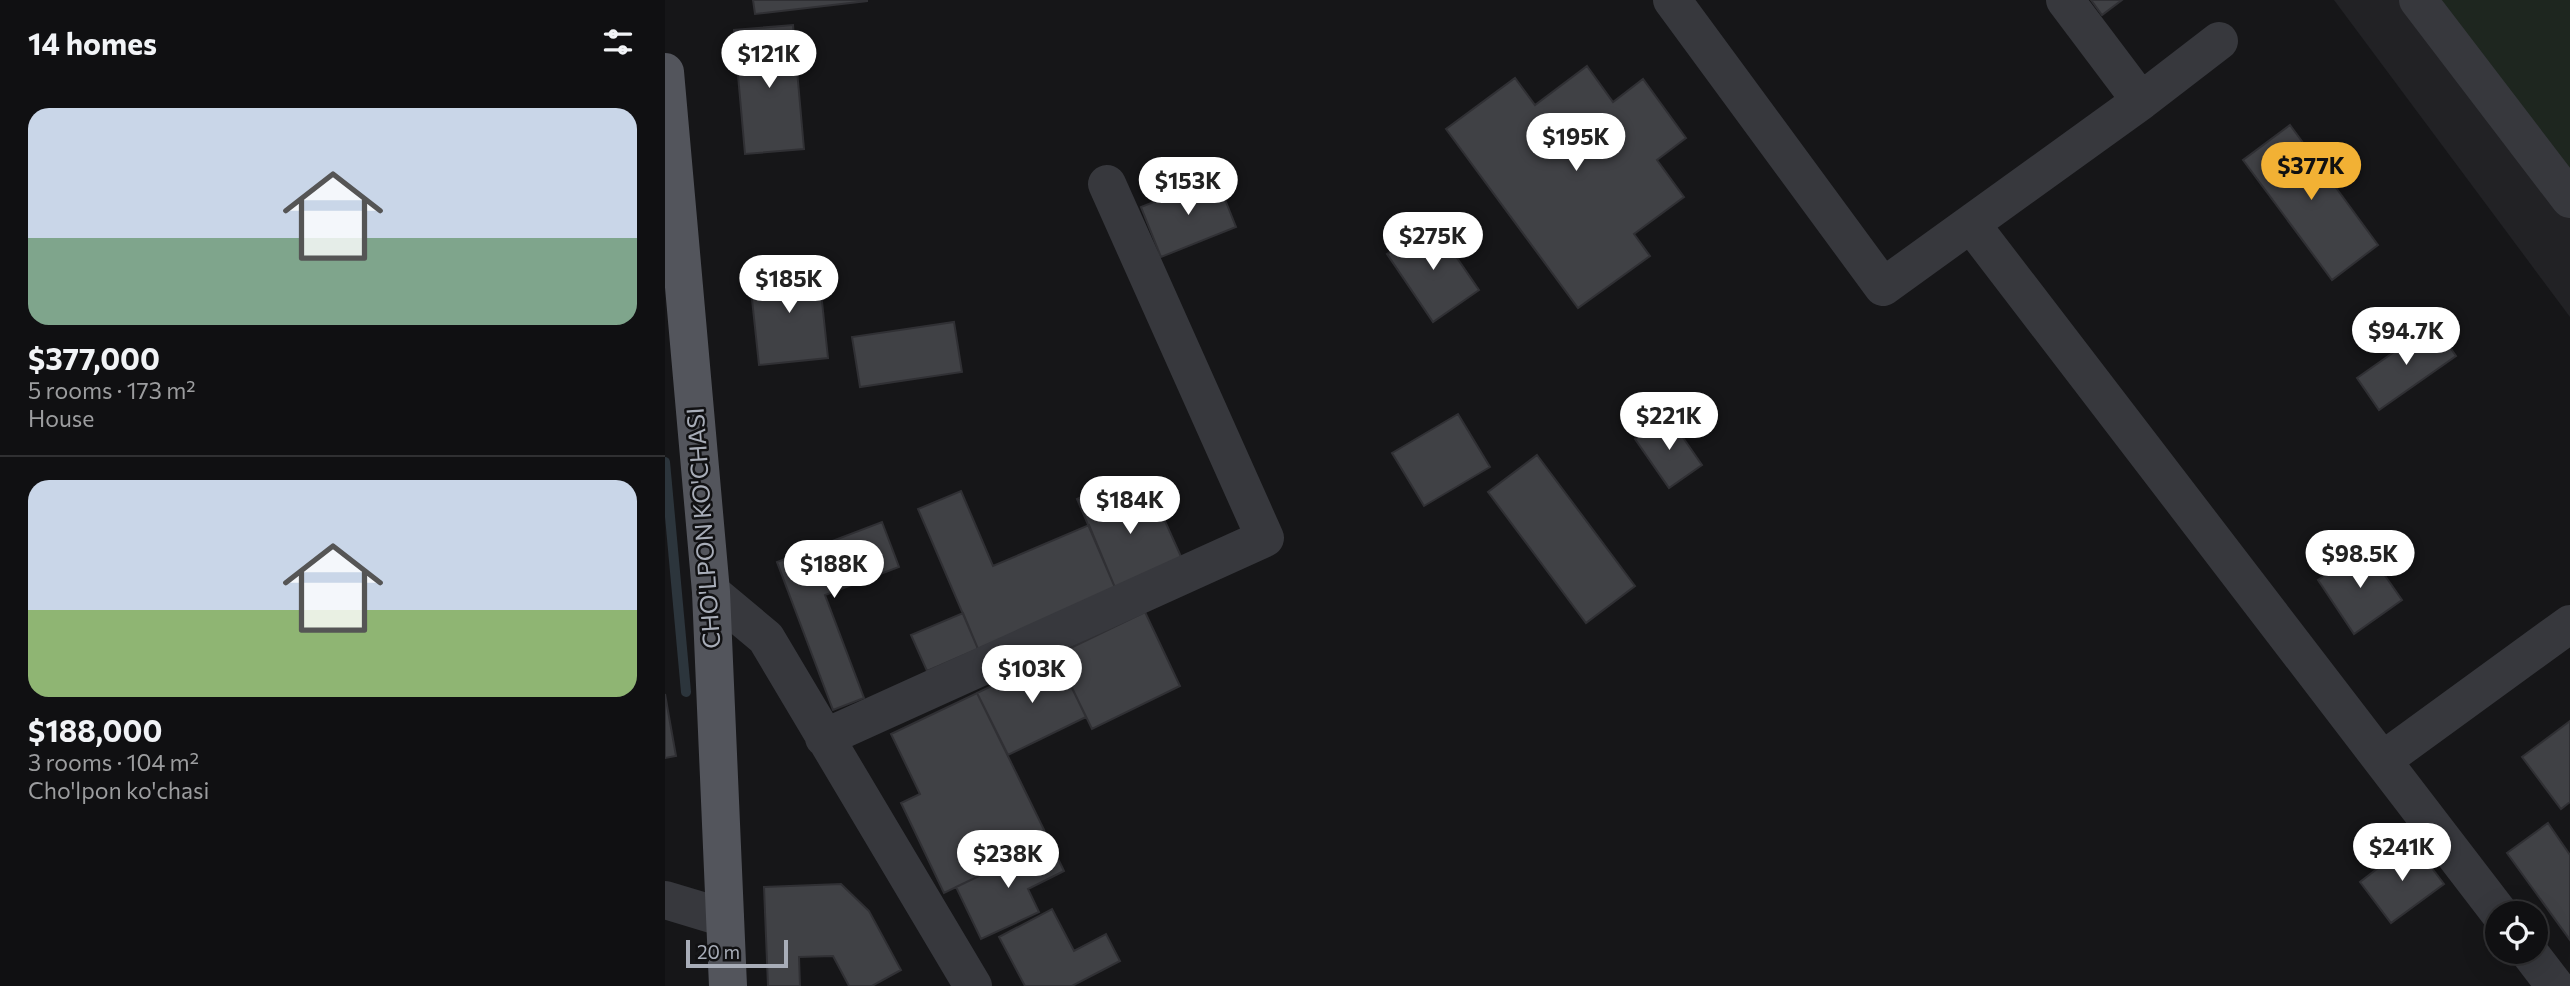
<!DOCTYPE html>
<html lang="en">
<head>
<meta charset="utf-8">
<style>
  :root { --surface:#101012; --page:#1e1e20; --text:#f1f3f6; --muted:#9c9d9f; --line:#303032; --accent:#f2b134 }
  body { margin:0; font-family:Commissioner,sans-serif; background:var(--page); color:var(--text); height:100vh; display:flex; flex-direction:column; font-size:26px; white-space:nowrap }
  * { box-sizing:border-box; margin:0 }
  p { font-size:23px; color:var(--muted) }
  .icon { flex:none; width:38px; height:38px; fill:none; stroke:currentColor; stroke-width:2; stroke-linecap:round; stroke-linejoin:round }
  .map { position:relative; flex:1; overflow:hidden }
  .details { display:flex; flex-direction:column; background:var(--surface); width:665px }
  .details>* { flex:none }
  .controls { position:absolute; left:1820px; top:901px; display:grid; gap:14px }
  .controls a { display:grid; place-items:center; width:63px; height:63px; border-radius:50%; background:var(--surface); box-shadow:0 7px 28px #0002,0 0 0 2px var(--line); font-size:35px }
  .scale { position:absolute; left:21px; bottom:18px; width:102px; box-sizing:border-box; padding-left:7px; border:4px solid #a8adb8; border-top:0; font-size:19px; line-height:24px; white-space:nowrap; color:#a8adb8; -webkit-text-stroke:5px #111113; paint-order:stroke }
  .price { position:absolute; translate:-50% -60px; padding:0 16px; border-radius:24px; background:#fff; color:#222; font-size:23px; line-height:46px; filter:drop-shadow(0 2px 4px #0008) }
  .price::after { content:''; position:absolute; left:50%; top:42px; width:21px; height:16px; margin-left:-10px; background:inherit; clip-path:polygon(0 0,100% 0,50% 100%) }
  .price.active { background:var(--accent); color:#111 }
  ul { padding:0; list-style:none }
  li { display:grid; align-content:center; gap:14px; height:371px; padding:0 28px }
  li+li { border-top:2px solid var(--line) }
  li span { display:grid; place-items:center; height:217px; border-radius:21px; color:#555 }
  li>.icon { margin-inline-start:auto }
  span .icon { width:126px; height:126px; fill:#fffc; stroke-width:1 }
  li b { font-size:30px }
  h2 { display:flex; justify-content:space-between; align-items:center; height:84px; padding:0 28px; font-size:30px }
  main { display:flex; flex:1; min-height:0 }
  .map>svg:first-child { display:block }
  .built { fill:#222225 }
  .green { fill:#1e261f }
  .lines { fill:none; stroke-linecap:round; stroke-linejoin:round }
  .stream { stroke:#2c353c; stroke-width:10 }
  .building { fill:#404145; stroke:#303034; stroke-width:2 }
  .minor { stroke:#37383d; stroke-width:38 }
  .major { stroke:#53555c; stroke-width:38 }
  .labels { text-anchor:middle; stroke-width:5; stroke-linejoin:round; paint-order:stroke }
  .street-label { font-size:24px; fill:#a8adb8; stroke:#111113 }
</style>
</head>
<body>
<main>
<section class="details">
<h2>14 homes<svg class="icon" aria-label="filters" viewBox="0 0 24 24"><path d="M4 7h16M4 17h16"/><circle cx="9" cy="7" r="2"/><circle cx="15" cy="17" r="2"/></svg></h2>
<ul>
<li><span style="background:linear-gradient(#c9d6e8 60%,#7fa58c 0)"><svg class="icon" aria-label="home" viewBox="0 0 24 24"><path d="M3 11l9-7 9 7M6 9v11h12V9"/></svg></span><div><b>$377,000</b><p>5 rooms · 173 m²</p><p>House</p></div></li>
<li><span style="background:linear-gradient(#c9d6e8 60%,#8fb573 0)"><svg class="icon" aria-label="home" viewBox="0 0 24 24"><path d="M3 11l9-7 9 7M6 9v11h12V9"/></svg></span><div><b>$188,000</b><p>3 rooms · 104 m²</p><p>Cho'lpon ko'chasi</p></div></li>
</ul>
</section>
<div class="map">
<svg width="1905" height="986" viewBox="0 0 1905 986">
  <rect width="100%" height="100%" fill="#161618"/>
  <!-- built -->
  <path class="built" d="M1669,0H1905V317Z"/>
  <!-- green -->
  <path class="green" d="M1771,0H1905V178Z"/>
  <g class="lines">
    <!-- stream -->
    <path class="stream" d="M0,462L21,692"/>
  </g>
  <!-- building -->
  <path class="building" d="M88,0H202V1L90,14Z
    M1426,0H1457L1437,15Z
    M128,25L139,149L80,154L69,30Z
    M922,66L948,102L978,79L1021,138L992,160L1019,197L969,234L985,256L913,308L781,129L850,78L870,105Z
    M1625,125L1713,245L1667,280L1578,160Z
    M551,177L571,227L496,257L476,207Z
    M768,223L814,290L768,322L722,254Z
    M153,264L163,358L94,365L84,271Z
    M289,322L297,372L195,387L187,337Z
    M1769,324L1791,356L1714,410L1692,378Z
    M793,414L825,467L759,506L727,453Z
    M1003,416L1037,465L1004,488L970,439Z
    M872,455L970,586L921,623L823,492Z
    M441,486L449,506L486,490L518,561L451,590L412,499Z
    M296,491L328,566L424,525L451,590L313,649L253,509Z
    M217,522L234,567L160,595L199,698L168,710L112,562Z
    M1700,547L1737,600L1689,634L1653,580Z
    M480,612L515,686L427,729L391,655Z
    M298,613L313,649L262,671L246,635Z
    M391,655L421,717L343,755L312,693Z
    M312,693L385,842L279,893L236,803L255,794L226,734Z
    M0,694L11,756L0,758Z
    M1905,721V802L1896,809L1857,757Z
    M1883,823L1905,855V940L1842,853Z
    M385,842L399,871L363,889L374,912L316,939L291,887Z
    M1747,842L1779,884L1726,923L1695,882Z
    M176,884L204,911L236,970L207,986H184L168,956L134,957L135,986H103L99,887Z
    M387,909L409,951L441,934L455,961L407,986H360L334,937Z"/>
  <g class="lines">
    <!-- minor -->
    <path class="minor" d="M1007,0L1218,287L1476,101L1554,41
      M1400,0L1476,101
      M1753,0L1905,199
      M1306,224L1835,914
      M46,592L101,638L308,986
      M159,738L600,538L442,184
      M1718,760L1905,624
      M0,900L60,918
      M1864,952L1890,986"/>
    <!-- major -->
    <path class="major" d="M0,72L46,592L63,986"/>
  </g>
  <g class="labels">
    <!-- street labels -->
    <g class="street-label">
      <text transform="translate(39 528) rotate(-94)" y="8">CHO'LPON KO'CHASI</text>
    </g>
  </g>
</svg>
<div class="controls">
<a><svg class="icon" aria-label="locate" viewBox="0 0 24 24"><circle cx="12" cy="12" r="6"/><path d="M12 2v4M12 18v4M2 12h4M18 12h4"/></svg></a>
</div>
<div class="scale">20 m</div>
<b class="price" style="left:104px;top:90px">$121K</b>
<b class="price" style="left:911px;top:173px">$195K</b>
<b class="price active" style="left:1646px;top:202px">$377K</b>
<b class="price" style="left:523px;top:217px">$153K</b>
<b class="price" style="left:768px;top:272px">$275K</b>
<b class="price" style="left:124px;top:315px">$185K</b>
<b class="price" style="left:1741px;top:367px">$94.7K</b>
<b class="price" style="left:1004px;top:452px">$221K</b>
<b class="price" style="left:465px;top:536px">$184K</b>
<b class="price" style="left:1695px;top:590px">$98.5K</b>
<b class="price" style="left:169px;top:600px">$188K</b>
<b class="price" style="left:367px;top:705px">$103K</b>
<b class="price" style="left:1737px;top:883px">$241K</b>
<b class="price" style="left:343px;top:890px">$238K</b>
</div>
</main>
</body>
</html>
